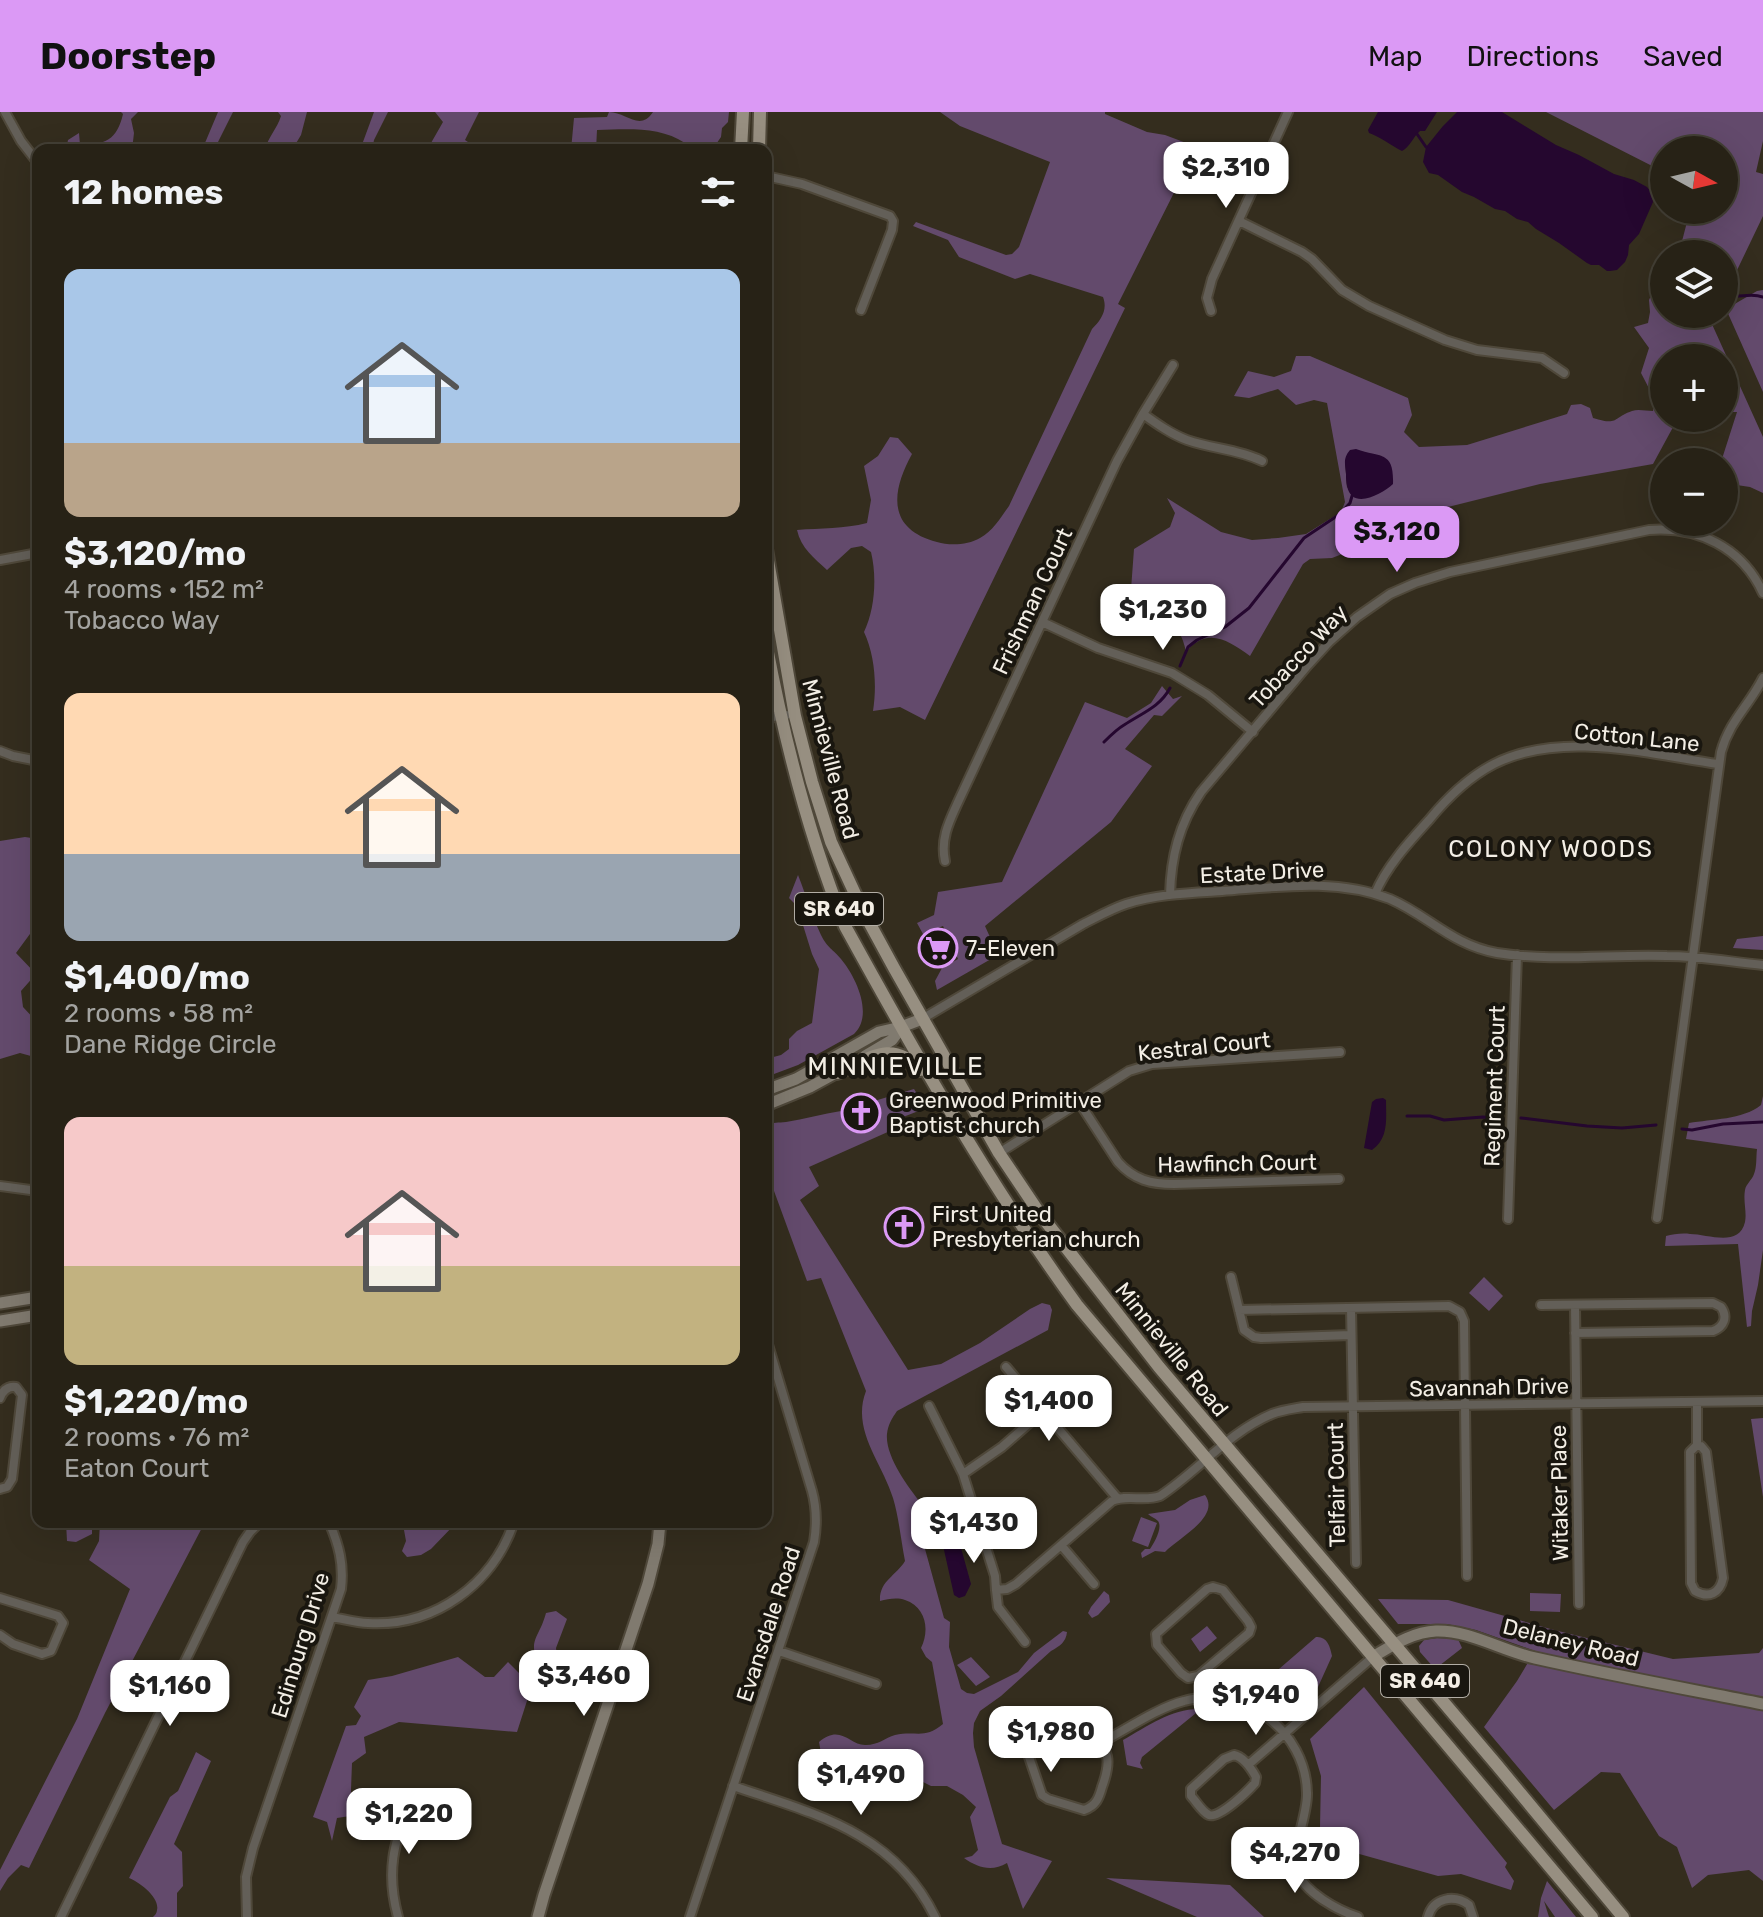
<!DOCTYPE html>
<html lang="en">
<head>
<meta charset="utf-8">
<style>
  :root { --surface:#272216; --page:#2f2a1f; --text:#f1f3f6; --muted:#a4a4a1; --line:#433f35; --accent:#db99f5 }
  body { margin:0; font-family:Rubik,sans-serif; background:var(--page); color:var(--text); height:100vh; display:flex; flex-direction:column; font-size:30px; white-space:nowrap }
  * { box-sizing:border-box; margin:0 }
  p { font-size:26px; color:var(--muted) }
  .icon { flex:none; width:44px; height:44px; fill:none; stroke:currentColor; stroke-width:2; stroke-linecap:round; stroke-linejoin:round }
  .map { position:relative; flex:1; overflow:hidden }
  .sheet { position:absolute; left:32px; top:32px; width:740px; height:1384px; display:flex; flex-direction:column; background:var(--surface); border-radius:16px; box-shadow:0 8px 32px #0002,0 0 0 2px var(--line) }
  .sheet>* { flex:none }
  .needle { width:52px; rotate:98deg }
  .buttons { position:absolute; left:1650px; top:24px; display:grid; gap:16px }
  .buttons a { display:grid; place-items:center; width:88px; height:88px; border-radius:50%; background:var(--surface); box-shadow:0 8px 32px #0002,0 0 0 2px var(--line); font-size:40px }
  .price { position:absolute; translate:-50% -68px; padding:0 18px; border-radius:16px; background:#fff; color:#222; font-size:26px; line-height:52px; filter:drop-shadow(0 2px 4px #0008) }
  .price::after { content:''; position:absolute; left:50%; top:48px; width:24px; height:18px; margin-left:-12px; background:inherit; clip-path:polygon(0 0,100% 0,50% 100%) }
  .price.on { background:var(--accent); color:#111 }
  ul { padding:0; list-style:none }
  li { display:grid; align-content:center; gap:16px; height:424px; padding:0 32px }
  li span { display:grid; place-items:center; height:248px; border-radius:16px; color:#555 }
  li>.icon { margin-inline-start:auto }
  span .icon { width:144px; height:144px; fill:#fffc; stroke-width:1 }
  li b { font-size:34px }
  h2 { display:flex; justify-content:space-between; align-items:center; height:96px; padding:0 32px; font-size:34px }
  header { display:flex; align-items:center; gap:48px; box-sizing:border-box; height:112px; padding:0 40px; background:var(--accent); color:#111 }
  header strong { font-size:38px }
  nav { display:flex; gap:44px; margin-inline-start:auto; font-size:28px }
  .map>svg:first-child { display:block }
  .green { fill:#634a6c; fill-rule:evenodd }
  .water { fill:#25072f }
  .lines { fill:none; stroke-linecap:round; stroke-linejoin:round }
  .stream { stroke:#25072f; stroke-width:3 }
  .street-casing { stroke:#4f483a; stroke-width:12 }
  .secondary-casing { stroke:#4f483a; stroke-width:15 }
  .primary-casing { stroke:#4f483a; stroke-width:16 }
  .street { stroke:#635f58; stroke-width:8 }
  .secondary { stroke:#807a6f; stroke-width:11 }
  .primary { stroke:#978f81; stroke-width:12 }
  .labels { text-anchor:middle; stroke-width:8; stroke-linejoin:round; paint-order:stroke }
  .shield { fill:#19160f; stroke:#b2ada5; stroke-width:2 }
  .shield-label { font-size:20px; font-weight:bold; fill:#f3eee5 }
  .street-label { font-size:22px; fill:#f3eee5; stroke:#19160f }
  .poi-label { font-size:22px; fill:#f3eee5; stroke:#19160f; text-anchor:start }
  .neighbourhood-label { font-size:24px; letter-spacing:2px; fill:#f3eee5; stroke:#19160f }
  .quarter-label { font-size:26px; letter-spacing:2px; fill:#f3eee5; stroke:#19160f }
</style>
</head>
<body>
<header>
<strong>Doorstep</strong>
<nav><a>Map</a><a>Directions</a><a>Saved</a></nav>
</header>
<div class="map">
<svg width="1763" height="1805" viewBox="0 0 1763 1805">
  <rect width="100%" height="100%" fill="#342d1e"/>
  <!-- green -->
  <path class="green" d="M121,0H138L131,7L134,21L132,38H66L68,28L79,21L80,33C105,33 117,28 123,2Z
    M218,0H233L214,38H202Z
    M278,0H307L301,23L292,38H265C268,25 277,17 281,4Z
    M374,0H388L374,28L372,38H360Z
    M435,0H479L465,28L480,38H427L443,10Z
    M609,0C626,0 640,20 653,0H729L728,10L722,16L721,25L712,38H685V31C660,14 626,17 597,18L596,38H571L574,6L607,5Z
    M940,0H1105V2L1147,20L1165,23L1197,35L1118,192L1125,196L925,608L900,595L873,599C877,573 875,544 864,520C875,497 877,465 871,440L862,434L851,436L827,458C814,446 801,436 797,418C821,416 844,417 867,411L871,388L864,354L878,344L890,325L898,326L912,342C891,380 887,417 937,430C950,434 968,433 980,426C993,419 1001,405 1009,394L1092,217C1101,208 1108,198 1103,185L1030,162L1015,167L959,145L948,128L913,114L916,110L1006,143L1012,142L1019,135L1050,50L960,14Z
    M1546,0H1763V29L1756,60L1763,62V104L1728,177L1724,181V142H1700L1681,133L1687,110L1686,98H1724V38H1664V60Z
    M1662,160H1664V202H1713L1711,210L1763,325V381L1750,375L1730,372L1724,379V350H1721L1737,300H1724V246H1664V306H1678L1653,352L1540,372L1432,399L1411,398L1373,413L1350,439L1332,446L1310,447L1303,452L1250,544C1229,529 1207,514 1186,540C1180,507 1159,501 1130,491L1134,437L1170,415L1175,401L1167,386L1221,420L1252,428L1278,426L1306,422L1341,400L1345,390L1327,291L1314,288L1296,293L1278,277L1249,286L1234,284L1248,259L1274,265L1291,259L1296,244H1310L1408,286L1412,303L1404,320L1419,335L1467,333L1567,302L1571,293L1581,292L1590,296L1593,306C1619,314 1612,306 1632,299C1638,297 1646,299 1653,299L1654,286L1641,261L1649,236L1634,215L1648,211L1650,200L1649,188ZM1368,342L1382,344L1347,376L1345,348Z
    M1763,178V280L1726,197L1757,179Z
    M1162,574L1173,587L1182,584L1162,604L1154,603L1125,637L1152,654L1111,710L985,814L998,843L937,878L935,869L942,856L958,847L943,814L923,822L917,811L934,803L938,780L1002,770L1085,590L1127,606L1151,591Z
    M25,725L38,727V811L16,841L36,862L21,879L23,895L38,911V946L20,941L0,947V729Z
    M798,763C806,783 812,804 821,823C828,837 833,837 841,847C856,865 874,903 854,922L798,953L766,965V947L781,943L789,937V927L797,919L812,911L819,857L812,842L797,794L789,786Z
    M1763,824V838L1733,836L1737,827Z
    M914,977L926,996L893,1009L890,1019L809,1055L819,1074L800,1088L908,1258L941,1252L980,1231L1030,1197L1042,1191L1050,1193L1052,1198L1048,1218L897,1299C892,1306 888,1313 887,1322C885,1344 908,1375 921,1391L917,1392L914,1397L944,1506L950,1510L949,1535L961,1577L967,1581L974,1582L1018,1560L1034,1541L1063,1519L1067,1520C1066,1530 1060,1534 1051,1539L1001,1584L980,1599L974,1611L973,1621L974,1635L1002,1732L1052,1749L1023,1797L1007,1751C992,1760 978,1756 964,1746L972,1744L978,1738L970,1705L976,1695L963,1683L947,1674H931L919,1668L887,1671L830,1648L821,1641L819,1630C841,1611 850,1634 866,1633C878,1633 885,1626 895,1623C916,1618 924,1628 943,1612L932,1550L926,1545L921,1536C930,1518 926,1495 905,1488C897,1485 888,1487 880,1489C879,1469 896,1464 905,1449C901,1429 899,1406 893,1386C882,1350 851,1318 866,1279L821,1166L807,1169L770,1068L766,1067V1013C774,1010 778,1011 786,1010C804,1007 823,1002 841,999L847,1015L876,1006L871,990Z
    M1763,984V1138L1758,1173L1752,1199L1751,1214L1747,1215L1738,1132L1665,1134L1666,1124C1673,1122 1683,1121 1690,1122C1708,1122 1739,1136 1745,1110C1747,1100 1743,1089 1745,1078C1746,1072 1752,1068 1754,1062C1757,1055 1756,1045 1757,1037L1686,1027L1689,1011C1712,1007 1742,1008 1761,993Z
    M1484,1165L1503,1184L1489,1199L1469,1181Z
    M1763,1306V1385L1751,1307Z
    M1205,1383C1221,1405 1178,1426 1165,1440L1155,1439L1142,1446L1141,1441L1145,1437H1150C1154,1431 1163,1416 1158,1409C1155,1406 1151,1405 1148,1402L1175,1398L1190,1388Z
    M1141,1405L1157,1411L1148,1435L1132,1429Z
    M66,1410H92V1422L76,1430L67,1429Z
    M100,1410H205L105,1601L29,1756L21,1753L8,1766L0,1779V1758L77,1607L130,1477L89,1448L99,1429Z
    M409,1410H457L431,1437L421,1443L407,1445L402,1439L406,1429L404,1418Z
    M1104,1479L1109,1483L1110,1490L1098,1503L1092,1506L1088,1501L1091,1495Z
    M1530,1481L1561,1482L1560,1500L1530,1499Z
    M1378,1487L1448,1488L1554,1518L1673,1547L1759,1541L1763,1536V1769L1749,1758L1708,1763L1692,1776L1677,1735L1659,1724L1620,1661L1601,1660L1554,1698L1484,1615L1517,1569L1535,1539L1476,1518L1447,1512H1398Z
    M556,1499L567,1507L556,1536L558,1553L541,1560L534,1567L517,1620L399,1610L364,1625L366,1641L352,1651L350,1704L337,1706L332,1729L327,1710L313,1705L346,1614L356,1613L361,1604L354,1595L368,1568L392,1564L458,1545L485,1565H494L508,1550L524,1566L538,1553C528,1526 539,1527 546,1501Z
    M1207,1514L1217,1526L1200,1540L1191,1527Z
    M1316,1525C1327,1524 1330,1534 1332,1544L1318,1575L1313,1581L1305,1583L1279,1586L1269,1590L1265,1582L1264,1570Z
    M1437,1526L1458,1527L1462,1536L1435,1557L1420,1540L1419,1534L1424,1528Z
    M971,1545L990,1565L976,1574L957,1553Z
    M1364,1575L1507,1751L1505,1755L1514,1769L1511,1778L1461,1762L1438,1764L1345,1738L1320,1716L1321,1664L1310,1627Z
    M1201,1597L1142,1645L1140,1651L1143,1657L1127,1653L1123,1628C1148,1614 1172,1596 1201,1597Z
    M196,1640L211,1649L174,1732L182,1740L183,1774L177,1781V1805H153C155,1803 157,1801 157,1798C160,1785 139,1770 129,1766L170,1685L178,1679Z
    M1106,1766L1230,1773L1264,1805H1197Z
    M1547,1769L1576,1805H1555L1544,1789L1549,1805H1538L1541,1786Z"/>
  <!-- water -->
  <path class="water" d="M1378,0H1437L1425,19H1420C1413,25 1410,35 1402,39C1392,34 1379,24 1369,21L1368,18Z
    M1457,0H1502L1556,33L1579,43L1614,62L1634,68L1647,75L1651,80L1653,90L1639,122L1629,133L1628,143L1625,150L1617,158L1610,159H1607L1599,153H1591L1587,151L1559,131L1536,117L1528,110L1517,107L1505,99L1495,97L1474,85L1462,80L1438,63L1429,61L1423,50L1426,35L1443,14Z
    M1356,337C1382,346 1394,339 1393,372C1382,382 1352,399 1347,374C1346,370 1346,366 1346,362C1345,352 1343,346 1350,338Z
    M1383,986L1386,988C1386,1007 1389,1026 1372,1038L1364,1036L1372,990L1376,987Z
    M958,1425L971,1472L965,1484L959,1486L954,1483L942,1429Z"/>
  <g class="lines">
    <!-- stream -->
    <path class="stream" d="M1417,22L1426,35
      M1661,147L1664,148
      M1725,183C1738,187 1750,180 1763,185
      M1180,554L1188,535L1197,528L1225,515L1249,496L1304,426L1340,402L1350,391L1352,384
      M1104,630C1110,624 1117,617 1124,613C1142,601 1160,595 1170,576
      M1407,1004H1430L1444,1008L1483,1005L1503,1007
      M1521,1006L1587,1014L1622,1016L1656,1013
      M1682,1017L1692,1018L1723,1012L1763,1010"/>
    <!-- street casing -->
    <g class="street-casing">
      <path id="street" d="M5,0L21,29L38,51
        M766,64L802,72L890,104L893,109L892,118L861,198
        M1239,109L1302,140L1312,147L1342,178L1369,194L1445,228L1477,238L1542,246L1564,261
        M1211,199L1207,186L1212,167L1288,0
        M1143,302C1157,312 1171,322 1187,328C1212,337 1238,337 1262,349
        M0,448L38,441
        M1042,510L1098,536L1172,561L1208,583L1253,620
        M766,606L786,603
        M0,639L13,644L38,649
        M945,749C940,726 950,708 959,688L1117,349L1143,302L1173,253
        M1375,782C1386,755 1409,730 1429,708C1447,686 1469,665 1494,652C1561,618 1648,642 1718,652
        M1170,783C1171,745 1179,712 1201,680L1308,553L1329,530L1357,505L1390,482L1415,471L1450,460L1649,418C1697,414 1742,435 1763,481
        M922,907L1083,812C1097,805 1111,797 1126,792C1157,782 1191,781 1222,779C1278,775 1336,766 1390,787C1429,804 1452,833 1497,841C1553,850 1611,842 1667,844C1699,844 1731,850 1763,853
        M1079,990L1118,1050C1134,1068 1151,1072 1174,1072L1339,1067
        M999,1041L1129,959L1152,952L1340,940
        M0,1074L38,1079
        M1657,1106L1721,640C1730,608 1749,594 1763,566
        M1508,1107L1517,843
        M1231,1165L1244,1218L1254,1225L1261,1226L1351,1223
        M1541,1193L1713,1191L1721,1195C1728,1205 1724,1215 1713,1219L1575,1221
        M1575,1193L1579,1492
        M1351,1196L1356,1451
        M1239,1198L1449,1194L1460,1200L1464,1209L1467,1464
        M1006,1255L1118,1387
        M0,1286C3,1278 8,1274 16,1275L22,1283L12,1367L7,1375L0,1377
        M1697,1290V1334
        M929,1294L963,1362
        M1043,1299L1002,1335L963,1362L995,1464L996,1478L1007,1477L1016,1472L1112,1389C1127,1382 1144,1390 1160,1384C1198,1359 1229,1320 1272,1302C1282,1298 1292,1297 1303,1295L1763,1289
        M1696,1334H1701L1706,1340L1723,1466C1720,1481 1709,1487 1695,1479L1691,1471L1690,1340Z
        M1061,1433L1094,1472
        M1213,1475L1223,1478L1248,1509L1251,1515L1249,1521L1198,1564L1188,1566L1181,1561L1157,1533L1156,1522L1207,1477Z
        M996,1478L998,1495L1025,1530
        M0,1486L58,1504L63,1511L51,1539L42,1542L13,1532L0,1523
        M332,1505C344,1507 356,1511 368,1511C435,1515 493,1472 514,1410
        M779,1539L876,1572
        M1072,1601C1081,1604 1085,1610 1091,1617C1109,1639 1112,1648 1102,1675C1099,1686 1096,1694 1084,1698L1048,1687L1042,1683L1028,1642L1030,1633L1034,1627L1062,1604Z
        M1102,1630C1125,1618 1159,1595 1184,1589C1244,1572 1306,1619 1307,1681C1308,1703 1290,1742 1296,1758C1305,1781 1337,1798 1358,1805
        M1234,1643C1244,1645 1251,1656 1256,1665L1255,1671C1248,1679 1219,1707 1209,1703C1202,1700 1196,1689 1191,1684V1677L1224,1647Z
        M1248,1653L1374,1544
        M733,1674C815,1702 894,1720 935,1805
        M61,1805L243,1430L250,1420L260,1410
        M247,1805L246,1765L253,1736L341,1477C344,1452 339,1433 329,1410
        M398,1805C385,1758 395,1730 410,1685
        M690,1805L814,1430C817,1412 817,1397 812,1379L766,1226
        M1428,1805C1433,1786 1454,1782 1469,1793L1473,1805"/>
    </g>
    <!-- secondary casing -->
    <g class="secondary-casing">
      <path id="secondary" d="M865,944L892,928L901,916
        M766,978L796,967L879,920L901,915L922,907
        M766,993L810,975L843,957
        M0,1191L38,1185
        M0,1209L38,1203
        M1374,1544C1393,1533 1413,1520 1436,1519C1470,1518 1502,1539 1535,1546C1611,1563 1687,1577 1763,1592
        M538,1805L544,1783L648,1472L658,1432L660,1410"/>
    </g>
    <!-- primary casing -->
    <g class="primary-casing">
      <path id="primary" d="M741,38L743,0
        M759,38L760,0
        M766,437L795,604L812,670L831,730L863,799L894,856L999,1041L1040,1102L1159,1255L1496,1652L1623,1805
        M766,530C784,627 808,722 845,814C917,945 989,1072 1077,1193L1592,1805
        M837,961C869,947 892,926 920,958"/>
    </g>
    <!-- street -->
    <use href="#street" class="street"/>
    <!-- secondary -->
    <use href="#secondary" class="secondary"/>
    <!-- primary -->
    <use href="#primary" class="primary"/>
  </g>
  <!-- icons -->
  <defs>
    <g id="supermarket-ring" transform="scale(2)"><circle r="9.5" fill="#19160f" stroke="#db99f5" stroke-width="1.5"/><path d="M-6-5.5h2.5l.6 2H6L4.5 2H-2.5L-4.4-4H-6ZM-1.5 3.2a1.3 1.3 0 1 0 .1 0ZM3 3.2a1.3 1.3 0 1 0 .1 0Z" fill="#db99f5"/></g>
    <g id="church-ring" transform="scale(2)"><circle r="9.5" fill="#19160f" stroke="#db99f5" stroke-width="1.5"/><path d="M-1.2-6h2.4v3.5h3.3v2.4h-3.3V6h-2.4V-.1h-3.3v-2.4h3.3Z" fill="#db99f5"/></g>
  </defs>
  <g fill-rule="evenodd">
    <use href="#supermarket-ring" x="938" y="836"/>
    <use href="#church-ring" x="861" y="1001"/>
    <use href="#church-ring" x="904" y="1115"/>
  </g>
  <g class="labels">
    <!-- shield labels -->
    <g class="shield">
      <rect x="795" y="781" width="88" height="32" rx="6"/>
      <rect x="1381" y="1553" width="88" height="32" rx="6"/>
    </g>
    <g class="shield-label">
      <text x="839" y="804">SR 640</text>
      <text x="1425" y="1576">SR 640</text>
    </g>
    <!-- street labels -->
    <g class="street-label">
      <text transform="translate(1032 489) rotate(-65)" y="8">Frishman Court</text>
      <text transform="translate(1298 544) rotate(-47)" y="8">Tobacco Way</text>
      <text transform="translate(1637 625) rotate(6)" y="8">Cotton Lane</text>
      <text transform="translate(831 647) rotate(75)" y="8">Minnieville Road</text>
      <text transform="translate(1262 760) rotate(-3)" y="8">Estate Drive</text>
      <text transform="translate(1204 934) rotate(-6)" y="8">Kestral Court</text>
      <text transform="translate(1494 974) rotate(-88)" y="8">Regiment Court</text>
      <text transform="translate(1237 1051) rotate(-1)" y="8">Hawfinch Court</text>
      <text transform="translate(1172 1237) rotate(51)" y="8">Minnieville Road</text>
      <text transform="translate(1489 1275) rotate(-1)" y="8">Savannah Drive</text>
      <text transform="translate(1336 1373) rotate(-91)" y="8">Telfair Court</text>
      <text transform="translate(1559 1381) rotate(-91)" y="8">Witaker Place</text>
      <text transform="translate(768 1512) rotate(-72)" y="8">Evansdale Road</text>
      <text transform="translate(1571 1530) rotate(14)" y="8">Delaney Road</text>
      <text transform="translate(300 1533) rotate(-73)" y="8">Edinburg Drive</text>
    </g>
    <!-- poi labels -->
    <g class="poi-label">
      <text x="966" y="844">7-Eleven</text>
      <text x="889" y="996">Greenwood Primitive<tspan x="889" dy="25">Baptist church</tspan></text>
      <text x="932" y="1110">First United<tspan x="932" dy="25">Presbyterian church</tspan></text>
    </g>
    <!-- neighbourhood labels -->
    <g class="neighbourhood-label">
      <text x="1551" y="745">COLONY WOODS</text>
    </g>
    <!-- quarter labels -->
    <g class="quarter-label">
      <text x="896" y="963">MINNIEVILLE</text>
    </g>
  </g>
</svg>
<div class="buttons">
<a><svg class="needle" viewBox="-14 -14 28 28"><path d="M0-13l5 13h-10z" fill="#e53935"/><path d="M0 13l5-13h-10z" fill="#a4a4a1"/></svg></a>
<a><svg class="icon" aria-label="layers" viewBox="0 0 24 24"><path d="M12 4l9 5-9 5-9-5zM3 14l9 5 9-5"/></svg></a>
<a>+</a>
<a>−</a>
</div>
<b class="price" style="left:1226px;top:98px">$2,310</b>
<b class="price on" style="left:1397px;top:462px">$3,120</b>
<b class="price" style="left:1163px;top:540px">$1,230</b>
<b class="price" style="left:1049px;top:1331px">$1,400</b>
<b class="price" style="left:974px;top:1453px">$1,430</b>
<b class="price" style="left:584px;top:1606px">$3,460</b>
<b class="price" style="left:170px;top:1616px">$1,160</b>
<b class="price" style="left:1256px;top:1625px">$1,940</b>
<b class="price" style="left:1051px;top:1662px">$1,980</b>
<b class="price" style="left:861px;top:1705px">$1,490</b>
<b class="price" style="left:409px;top:1744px">$1,220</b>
<b class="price" style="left:1295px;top:1783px">$4,270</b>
<section class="sheet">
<h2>12 homes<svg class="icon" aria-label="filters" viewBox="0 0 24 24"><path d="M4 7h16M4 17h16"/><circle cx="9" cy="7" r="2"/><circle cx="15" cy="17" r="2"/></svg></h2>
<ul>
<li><span style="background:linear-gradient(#a9c7e8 70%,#b9a48a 0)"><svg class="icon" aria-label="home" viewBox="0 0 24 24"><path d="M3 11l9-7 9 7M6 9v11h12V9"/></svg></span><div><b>$3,120/mo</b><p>4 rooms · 152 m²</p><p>Tobacco Way</p></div></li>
<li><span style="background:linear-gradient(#ffd9b3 65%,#9aa5b1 0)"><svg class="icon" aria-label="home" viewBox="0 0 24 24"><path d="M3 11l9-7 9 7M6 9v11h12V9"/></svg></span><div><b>$1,400/mo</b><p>2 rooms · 58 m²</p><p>Dane Ridge Circle</p></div></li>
<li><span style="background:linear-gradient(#f6c9c9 60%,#c2b280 0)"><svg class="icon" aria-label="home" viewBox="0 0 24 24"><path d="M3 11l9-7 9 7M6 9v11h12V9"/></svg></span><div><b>$1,220/mo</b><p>2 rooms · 76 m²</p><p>Eaton Court</p></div></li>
</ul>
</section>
</div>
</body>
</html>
